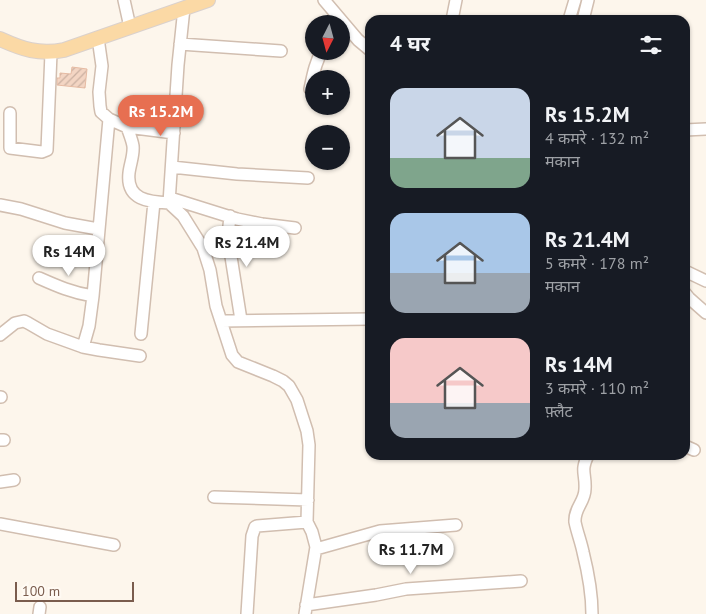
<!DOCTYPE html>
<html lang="hi">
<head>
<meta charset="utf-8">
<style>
  :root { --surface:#171b24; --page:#242831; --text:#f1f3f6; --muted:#9ea1a6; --accent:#e76f51 }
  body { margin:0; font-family:"PT Sans","Noto Sans Devanagari",sans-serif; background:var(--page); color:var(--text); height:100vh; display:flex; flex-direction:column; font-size:19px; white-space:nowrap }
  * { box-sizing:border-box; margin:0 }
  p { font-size:16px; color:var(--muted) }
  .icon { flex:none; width:28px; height:28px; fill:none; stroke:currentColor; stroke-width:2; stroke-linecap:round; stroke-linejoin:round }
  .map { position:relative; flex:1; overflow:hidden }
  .side { position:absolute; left:365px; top:15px; width:325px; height:445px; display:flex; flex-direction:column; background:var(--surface); border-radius:15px; box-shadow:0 1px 4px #0004 }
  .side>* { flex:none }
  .needle { width:32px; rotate:186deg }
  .tools { position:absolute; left:305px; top:15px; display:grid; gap:10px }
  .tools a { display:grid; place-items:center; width:45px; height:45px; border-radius:50%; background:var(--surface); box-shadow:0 1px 4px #0004; font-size:25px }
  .scale { position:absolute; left:15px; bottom:12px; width:119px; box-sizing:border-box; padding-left:5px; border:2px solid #7a5c4d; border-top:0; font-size:14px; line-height:18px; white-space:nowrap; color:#7a5c4d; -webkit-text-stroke:4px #fffaf3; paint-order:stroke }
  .price { position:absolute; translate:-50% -42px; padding:0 11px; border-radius:18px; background:#fff; color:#222; font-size:16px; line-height:32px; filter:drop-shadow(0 1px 2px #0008) }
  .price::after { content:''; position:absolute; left:50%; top:30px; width:15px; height:11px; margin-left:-8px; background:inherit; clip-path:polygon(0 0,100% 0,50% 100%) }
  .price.active { background:var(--accent); color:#fff }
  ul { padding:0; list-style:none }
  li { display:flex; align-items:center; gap:15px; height:125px; padding:0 25px }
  li span { display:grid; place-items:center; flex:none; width:140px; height:100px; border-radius:15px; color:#555 }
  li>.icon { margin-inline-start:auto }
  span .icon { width:60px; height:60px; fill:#fffc; stroke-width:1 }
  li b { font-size:21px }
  h2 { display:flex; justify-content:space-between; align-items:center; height:60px; padding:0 25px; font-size:21px }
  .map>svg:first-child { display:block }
  .building { fill:url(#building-hatch); stroke:#e6bba3 }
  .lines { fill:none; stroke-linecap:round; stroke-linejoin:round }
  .minor-casing { stroke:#d1beb0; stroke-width:14 }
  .major-casing { stroke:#dad1cd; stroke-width:16 }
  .minor { stroke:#fff; stroke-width:11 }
  .major { stroke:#fbd9a5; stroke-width:14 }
</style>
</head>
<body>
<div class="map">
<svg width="706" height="614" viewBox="0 0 706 614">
  <defs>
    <pattern id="building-hatch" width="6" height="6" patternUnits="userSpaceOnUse" patternTransform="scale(1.25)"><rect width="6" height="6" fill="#f3d5c3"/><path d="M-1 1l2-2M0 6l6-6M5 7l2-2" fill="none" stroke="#cab0a1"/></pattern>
  </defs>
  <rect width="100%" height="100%" fill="#fdf6ec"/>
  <!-- building -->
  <path class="building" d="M72,67L87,69L85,88L57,85V78H60V73L71,74Z"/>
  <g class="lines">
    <!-- minor casing -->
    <g class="minor-casing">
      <path id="minor" d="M124,0L130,27
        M324,0L358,40L370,50
        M452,20L456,0
        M569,20L575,0
        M583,20L588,0
        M180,44L281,51
        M310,89C313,75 315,63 322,51
        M10,113V148L42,152L47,150L51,53
        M109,119L127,127L174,133
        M127,127C129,133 132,140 133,146C134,155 130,164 129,173C126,200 149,202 169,203L178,65L184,8
        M685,130L706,129
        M172,167L237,174L308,178
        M170,198L237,219L262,224L295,228
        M169,203L183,216L203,248L210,270L216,306L232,355L238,362L273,376L283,381L289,386L297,400L307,431L309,445L307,522L312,532L316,547L305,614
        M0,205L21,209L65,223L98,229
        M230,216L228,236L229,244L241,320
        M685,271L706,281
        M39,278C57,286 73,293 93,296
        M685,293L689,298L706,313
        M221,321L370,319
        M141,334L154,202
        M0,335L15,323L24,321L28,323L47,334L83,347L99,350L140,356
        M83,347L89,326L93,296L109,119L101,112L100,106L99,92L102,66L98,38
        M0,397H1
        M0,440H4
        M685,446L694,450
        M588,455C580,472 586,473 585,489C585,502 574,508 575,522C577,532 581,542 583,552C588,572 592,594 592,614
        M0,482L14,480
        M214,497L308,500
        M0,524L114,545
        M316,549L380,531L456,525
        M306,605L376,595L406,589L521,581
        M39,614L40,607
        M247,614L252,536L255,527L257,526L307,522"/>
    </g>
    <!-- major casing -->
    <g class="major-casing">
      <path id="major" d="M0,39C22,49 39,55 64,50L208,0"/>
    </g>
    <!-- minor -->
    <use href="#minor" class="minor"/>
    <!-- major -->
    <use href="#major" class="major"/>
  </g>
</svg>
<div class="tools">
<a><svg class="needle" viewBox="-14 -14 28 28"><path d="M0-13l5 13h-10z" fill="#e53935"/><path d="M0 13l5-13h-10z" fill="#9ea1a6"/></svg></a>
<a>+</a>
<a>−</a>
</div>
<div class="scale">100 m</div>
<b class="price active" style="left:161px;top:137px">Rs 15.2M</b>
<b class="price" style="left:247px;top:268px">Rs 21.4M</b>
<b class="price" style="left:69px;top:277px">Rs 14M</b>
<b class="price" style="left:411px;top:575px">Rs 11.7M</b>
<section class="side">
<h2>4 घर<svg class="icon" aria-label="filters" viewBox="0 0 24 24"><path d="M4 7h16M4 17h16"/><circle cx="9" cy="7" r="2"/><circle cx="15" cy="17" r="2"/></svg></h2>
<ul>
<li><span style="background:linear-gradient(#c9d6e8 70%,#7fa58c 0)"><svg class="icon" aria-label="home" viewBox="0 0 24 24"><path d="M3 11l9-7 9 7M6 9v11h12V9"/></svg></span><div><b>Rs 15.2M</b><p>4 कमरे · 132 m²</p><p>मकान</p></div></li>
<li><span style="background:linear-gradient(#a9c7e8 60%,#9aa5b1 0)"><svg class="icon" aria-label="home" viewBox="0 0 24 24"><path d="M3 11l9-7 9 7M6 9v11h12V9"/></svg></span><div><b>Rs 21.4M</b><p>5 कमरे · 178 m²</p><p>मकान</p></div></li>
<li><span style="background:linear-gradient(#f6c9c9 65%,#9aa5b1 0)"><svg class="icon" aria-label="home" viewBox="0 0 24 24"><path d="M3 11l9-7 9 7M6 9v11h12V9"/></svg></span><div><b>Rs 14M</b><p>3 कमरे · 110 m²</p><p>फ़्लैट</p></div></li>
</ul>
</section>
</div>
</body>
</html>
